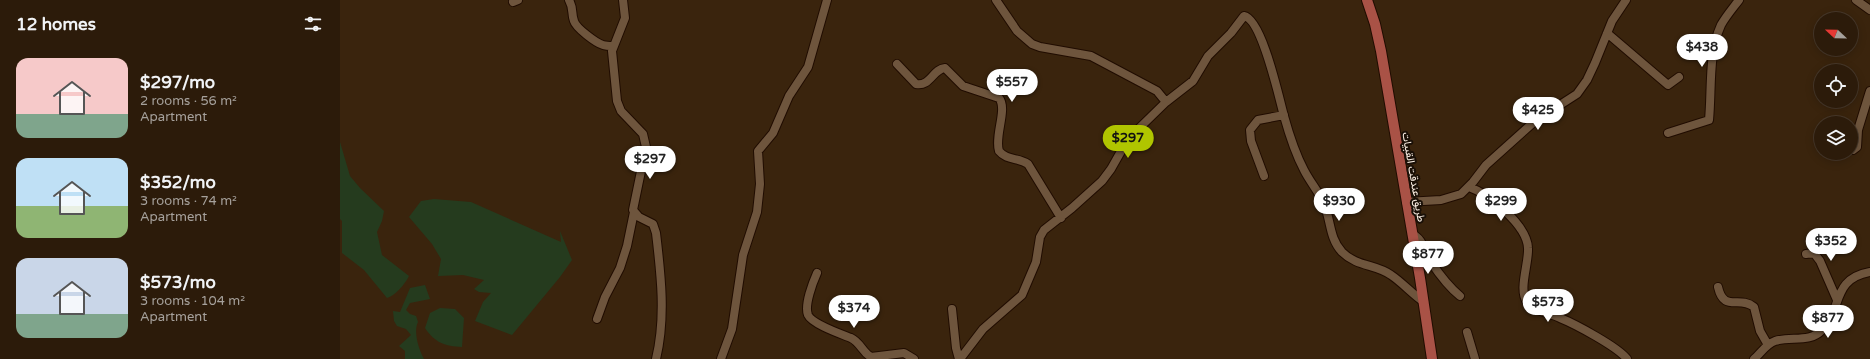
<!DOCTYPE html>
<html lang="en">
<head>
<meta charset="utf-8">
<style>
  :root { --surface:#2c1b0a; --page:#342413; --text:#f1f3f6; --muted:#a6a19c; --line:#48392b; --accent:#b0c500 }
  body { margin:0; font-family:"Varela Round",Vazirmatn,sans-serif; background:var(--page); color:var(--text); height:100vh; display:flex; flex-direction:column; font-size:15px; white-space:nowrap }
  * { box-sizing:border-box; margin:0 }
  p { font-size:13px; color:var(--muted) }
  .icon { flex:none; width:22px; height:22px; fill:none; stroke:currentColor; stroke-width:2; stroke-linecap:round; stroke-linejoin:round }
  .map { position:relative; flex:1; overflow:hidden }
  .drawer { display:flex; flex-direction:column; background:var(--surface); width:340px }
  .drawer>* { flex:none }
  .needle { width:26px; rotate:292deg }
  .tools { position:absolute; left:1474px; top:12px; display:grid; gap:8px }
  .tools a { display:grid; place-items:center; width:44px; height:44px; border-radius:50%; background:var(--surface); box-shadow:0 2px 10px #0003,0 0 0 1px var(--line); font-size:20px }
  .price { position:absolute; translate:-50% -34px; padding:0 9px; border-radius:14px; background:#fff; color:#222; font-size:13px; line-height:26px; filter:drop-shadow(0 1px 2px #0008) }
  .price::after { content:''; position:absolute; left:50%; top:24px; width:12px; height:9px; margin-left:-6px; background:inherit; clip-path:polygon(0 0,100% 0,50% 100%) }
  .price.selected { background:var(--accent); color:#111 }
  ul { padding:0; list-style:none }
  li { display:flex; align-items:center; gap:12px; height:100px; padding:0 16px }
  li span { display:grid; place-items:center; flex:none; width:112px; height:80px; border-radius:12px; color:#555 }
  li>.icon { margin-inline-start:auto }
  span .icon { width:48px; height:48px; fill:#fffc; stroke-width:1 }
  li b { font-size:17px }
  h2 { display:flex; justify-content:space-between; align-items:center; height:48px; padding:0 16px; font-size:17px }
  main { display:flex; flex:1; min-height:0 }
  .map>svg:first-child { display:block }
  .green { fill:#253b1e }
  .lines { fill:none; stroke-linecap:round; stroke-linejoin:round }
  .minor-casing { stroke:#200c00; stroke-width:10 }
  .major-casing { stroke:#200c00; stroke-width:12 }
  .minor { stroke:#6e553d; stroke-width:8 }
  .major { stroke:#a95246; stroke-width:10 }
  .labels { text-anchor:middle; stroke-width:4; stroke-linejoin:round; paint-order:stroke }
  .street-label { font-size:11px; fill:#fdf1e6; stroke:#1a1007 }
</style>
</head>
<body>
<main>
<section class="drawer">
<h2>12 homes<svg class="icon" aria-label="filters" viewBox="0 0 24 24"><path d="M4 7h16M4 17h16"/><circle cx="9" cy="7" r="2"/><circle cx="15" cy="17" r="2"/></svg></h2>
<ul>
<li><span style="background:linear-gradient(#f6c9c9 70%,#7fa58c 0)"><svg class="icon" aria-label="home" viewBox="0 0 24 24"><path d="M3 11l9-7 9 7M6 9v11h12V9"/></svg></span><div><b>$297/mo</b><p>2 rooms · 56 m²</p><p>Apartment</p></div></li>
<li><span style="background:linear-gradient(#bfe0f5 60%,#8fb573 0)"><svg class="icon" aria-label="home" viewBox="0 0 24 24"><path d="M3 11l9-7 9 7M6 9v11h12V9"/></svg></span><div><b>$352/mo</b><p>3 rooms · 74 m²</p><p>Apartment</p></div></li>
<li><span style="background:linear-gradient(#c9d6e8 70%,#7fa58c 0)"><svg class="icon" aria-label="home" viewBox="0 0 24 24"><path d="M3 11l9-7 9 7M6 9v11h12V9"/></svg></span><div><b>$573/mo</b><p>3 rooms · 104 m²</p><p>Apartment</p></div></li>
</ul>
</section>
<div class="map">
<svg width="1530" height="359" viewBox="0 0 1530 359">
  <rect width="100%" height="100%" fill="#3a240d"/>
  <!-- green -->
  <path class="green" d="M0,142L10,176L20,188L44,211L42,221L37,232L42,255L69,276C65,284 55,296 47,298L24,270L2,253V221L0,219Z
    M94,199L131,202L221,242L220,231L232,260L220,277L172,335L135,321L143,302L151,293L139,292L134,289L144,280L123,275L98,276L101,259L92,244L69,217L81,201Z
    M85,285L90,299L70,303L66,310L70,314L76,316L78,322C73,332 79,350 84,359H65V351L59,346L71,335L66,329L57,326L54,321L53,311L60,312L70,288Z
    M100,308L115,309L124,318L122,347C105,346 95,343 85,328L90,313Z"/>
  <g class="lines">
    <!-- minor casing -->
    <g class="minor-casing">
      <path id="minor" d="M229,0C234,9 231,13 234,21C236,28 256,43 263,45C266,46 270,46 273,46
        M283,0L285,18L272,51L277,101L281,111L303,134L306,147L293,210L299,217L313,224L316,233C321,275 326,318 316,359
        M656,0L677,31L692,44L700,47L751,56L817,91L826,102
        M1516,0L1530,10
        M173,2L178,0
        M1267,33L1328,85L1339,77
        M557,64L576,84C590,87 593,69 605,68L623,86L659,98C668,109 654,136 659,151C667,161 678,157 688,164L721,218
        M1328,133L1369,120C1372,89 1368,54 1381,25C1386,16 1393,8 1399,0
        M1511,149L1513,150L1517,147L1518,130L1530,91
        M924,176L911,141L910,130L918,120L944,115
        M1129,187C1149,194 1187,225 1188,248C1189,263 1178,290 1187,302C1194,311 1210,313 1220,318C1235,324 1278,347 1287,359
        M1066,202L1101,200L1121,194L1133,182L1146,165L1195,121L1237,94L1247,80L1255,63L1272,21L1286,0
        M1072,234C1084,239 1084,253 1091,262C1099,274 1109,287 1120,296
        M1466,254L1474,253L1480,261L1497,300
        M477,273C473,282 464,305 468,315C472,324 501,334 511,338C520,342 523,353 531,357L564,353L574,359
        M1378,287C1384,313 1399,295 1414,307L1420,331L1428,345
        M612,309L616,348L619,359
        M257,319L265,297L280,268L287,246L294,212
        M1127,332L1135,359
        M381,359L392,329L403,255L417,212L420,184L418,151L433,133L449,96L468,67L487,0
        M620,359L643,329L682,295L696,262L700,237L704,230L732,208L762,181L771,169L788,139L826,102L853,81L868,56L891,33L904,16C922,19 939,98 944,116C949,134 955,153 964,170C970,182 979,192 984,204C991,220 989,238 1002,252C1017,267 1036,264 1051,275C1063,283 1072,294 1084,302
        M1414,359C1421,353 1426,344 1435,341C1451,336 1470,343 1482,330C1503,309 1491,279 1530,272"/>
    </g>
    <!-- major casing -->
    <g class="major-casing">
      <path id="major" d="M1027,0L1035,24L1041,51L1080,278L1092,359"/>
    </g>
    <!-- minor -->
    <use href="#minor" class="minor"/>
    <!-- major -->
    <use href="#major" class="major"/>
  </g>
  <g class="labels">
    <!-- street labels -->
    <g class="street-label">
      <text transform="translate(1074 177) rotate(80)" y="4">طريق عندقت القبيات</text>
    </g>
  </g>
</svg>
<div class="tools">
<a><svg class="needle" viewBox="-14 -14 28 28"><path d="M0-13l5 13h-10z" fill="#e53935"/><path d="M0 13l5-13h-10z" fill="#a6a19c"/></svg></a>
<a><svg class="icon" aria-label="locate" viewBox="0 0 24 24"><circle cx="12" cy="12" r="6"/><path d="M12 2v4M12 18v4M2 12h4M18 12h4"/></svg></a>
<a><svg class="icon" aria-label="layers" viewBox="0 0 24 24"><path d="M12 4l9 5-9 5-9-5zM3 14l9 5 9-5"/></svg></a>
</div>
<b class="price" style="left:1362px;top:68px">$438</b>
<b class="price" style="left:672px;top:103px">$557</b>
<b class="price" style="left:1198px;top:131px">$425</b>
<b class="price selected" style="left:788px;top:159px">$297</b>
<b class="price" style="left:310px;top:180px">$297</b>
<b class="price" style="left:999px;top:222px">$930</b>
<b class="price" style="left:1161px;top:222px">$299</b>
<b class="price" style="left:1491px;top:262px">$352</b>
<b class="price" style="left:1088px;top:275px">$877</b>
<b class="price" style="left:1208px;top:323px">$573</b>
<b class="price" style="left:514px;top:329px">$374</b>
<b class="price" style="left:1488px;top:339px">$877</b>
</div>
</main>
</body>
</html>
